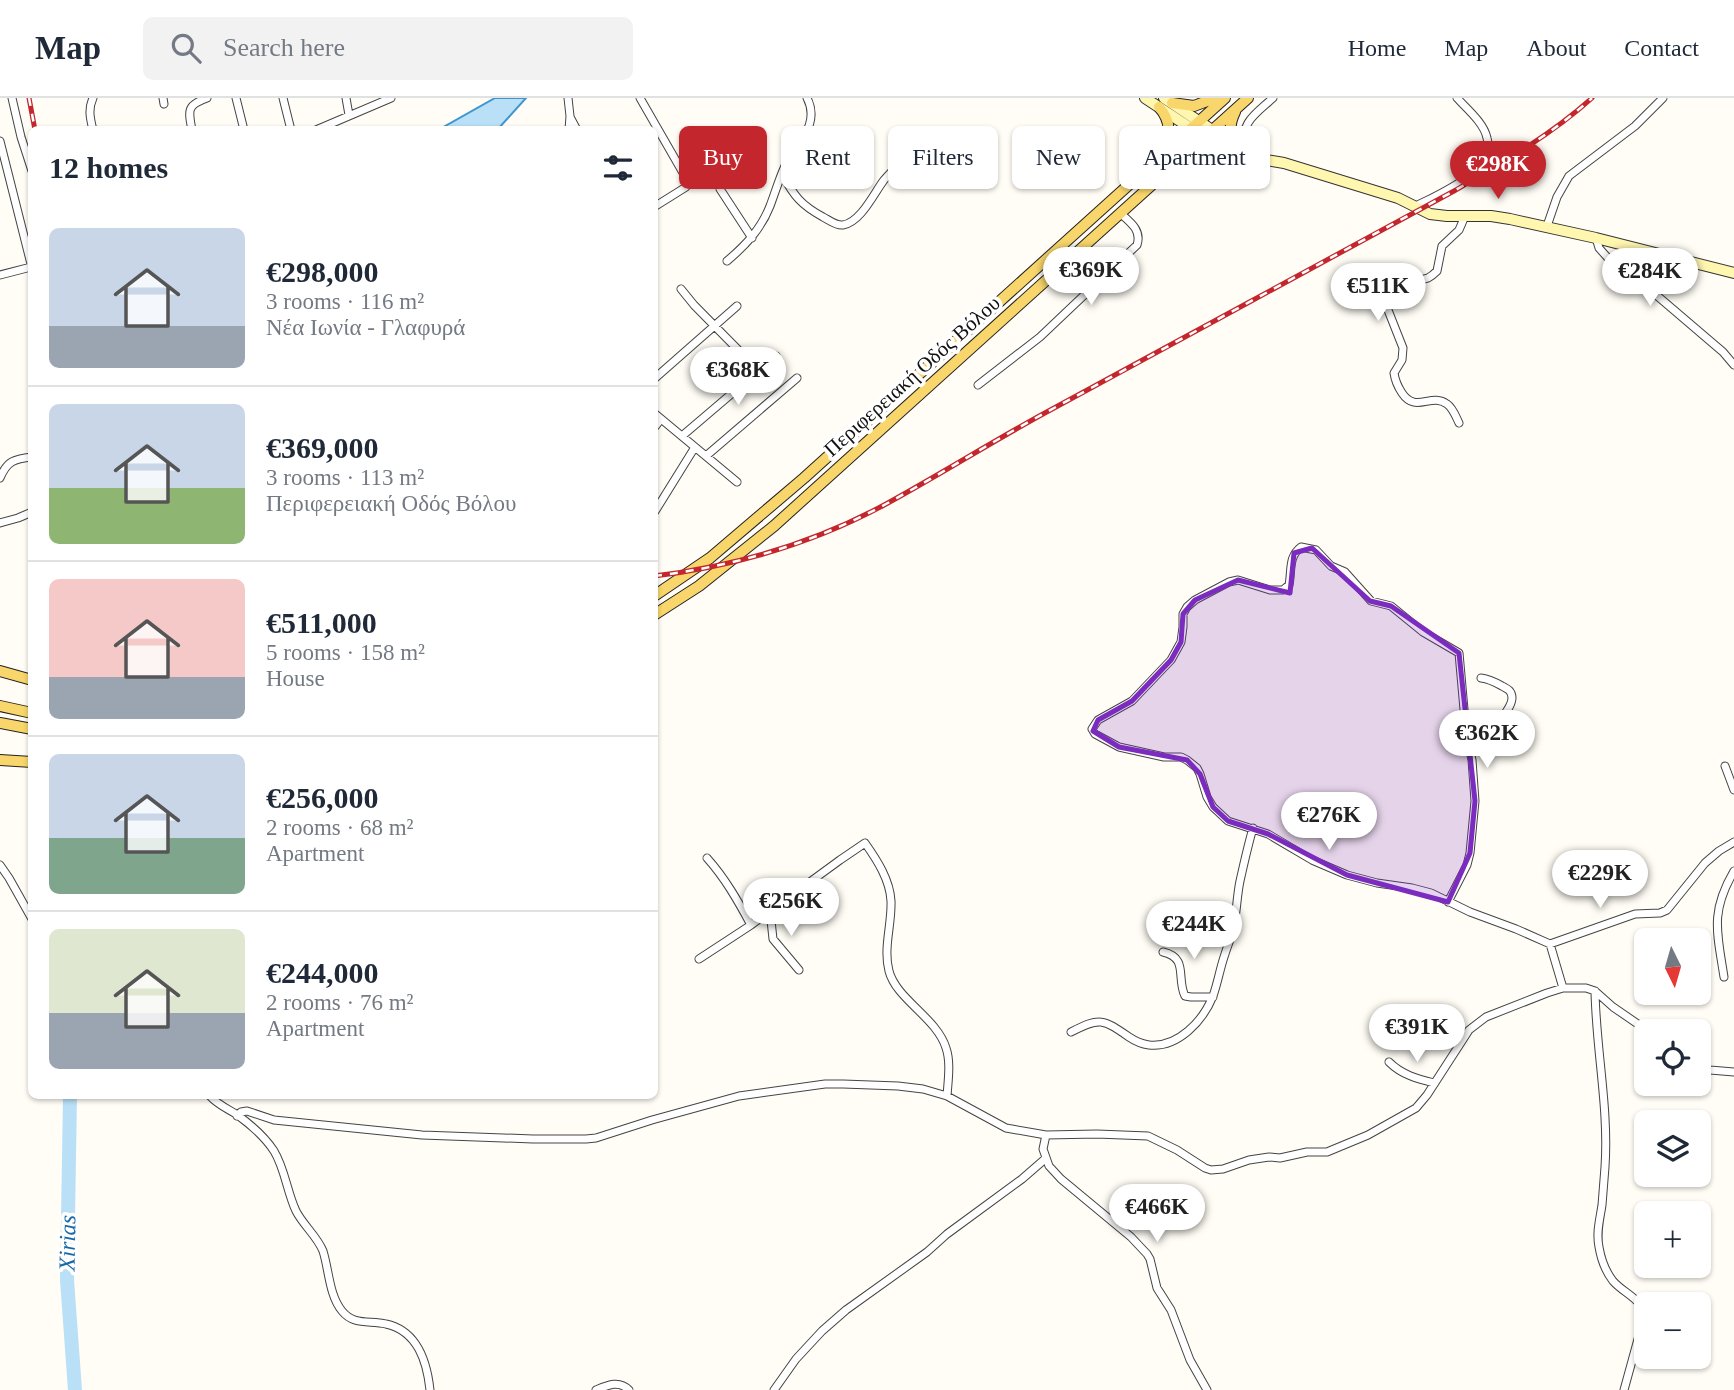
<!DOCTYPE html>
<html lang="en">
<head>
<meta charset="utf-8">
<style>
  :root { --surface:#fff; --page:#f2f2f3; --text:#1f2937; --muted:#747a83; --line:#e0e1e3; --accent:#c4262e }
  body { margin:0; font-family:Georgia,serif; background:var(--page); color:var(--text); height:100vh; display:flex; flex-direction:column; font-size:26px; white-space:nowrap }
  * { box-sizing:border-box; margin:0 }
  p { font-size:23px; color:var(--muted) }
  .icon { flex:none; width:38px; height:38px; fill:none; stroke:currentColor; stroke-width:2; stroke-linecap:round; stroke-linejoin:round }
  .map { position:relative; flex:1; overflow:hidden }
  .sheet { position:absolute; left:28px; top:28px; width:630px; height:973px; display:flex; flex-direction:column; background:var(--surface); border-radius:10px; box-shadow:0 2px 5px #0004 }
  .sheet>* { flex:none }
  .guide { position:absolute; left:679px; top:28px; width:665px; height:63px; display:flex; gap:14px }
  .needle { width:46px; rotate:175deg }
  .fabs { position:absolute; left:1634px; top:830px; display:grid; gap:14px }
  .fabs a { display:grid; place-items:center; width:77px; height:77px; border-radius:10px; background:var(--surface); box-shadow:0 2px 5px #0004; font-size:35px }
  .price { position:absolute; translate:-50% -60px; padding:0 16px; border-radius:24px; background:#fff; color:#222; font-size:23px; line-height:46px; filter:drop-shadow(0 2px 4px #0008) }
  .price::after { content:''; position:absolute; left:50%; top:42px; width:21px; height:16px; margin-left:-10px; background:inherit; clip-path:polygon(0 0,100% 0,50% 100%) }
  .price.active { background:var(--accent); color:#fff }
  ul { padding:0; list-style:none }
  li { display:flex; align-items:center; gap:21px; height:175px; padding:0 21px }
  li+li { border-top:2px solid var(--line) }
  li span { display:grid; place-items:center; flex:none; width:196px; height:140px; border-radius:10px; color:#555 }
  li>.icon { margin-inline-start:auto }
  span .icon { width:84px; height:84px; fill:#fffc; stroke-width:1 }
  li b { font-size:30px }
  h2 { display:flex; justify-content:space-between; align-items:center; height:84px; padding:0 21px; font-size:30px }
  .chip { padding:0 24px; border-radius:10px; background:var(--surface); box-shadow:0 2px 5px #0004; font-size:24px; line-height:63px }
  .chip.active { background:var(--accent); color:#fff }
  header { display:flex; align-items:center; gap:42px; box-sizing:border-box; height:98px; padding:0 35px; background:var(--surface); border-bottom:2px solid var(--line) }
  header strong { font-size:33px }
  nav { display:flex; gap:38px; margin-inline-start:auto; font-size:24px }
  .search { width:490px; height:63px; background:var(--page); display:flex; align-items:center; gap:18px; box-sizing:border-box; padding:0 24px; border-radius:10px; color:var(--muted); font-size:26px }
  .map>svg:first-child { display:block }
  .water { fill:#b9e0f7; stroke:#3f96cf; stroke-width:2 }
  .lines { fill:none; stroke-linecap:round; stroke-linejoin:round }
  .river { stroke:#b9e0f7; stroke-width:14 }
  .minor-casing { stroke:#444; stroke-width:9 }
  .secondary-casing { stroke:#333; stroke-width:12 }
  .primary-casing { stroke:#222; stroke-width:12 }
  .minor { stroke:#fff; stroke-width:7 }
  .secondary { stroke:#fff6b0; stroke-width:10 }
  .primary { stroke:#f9d66b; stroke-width:10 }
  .rail-casing { stroke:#c4262e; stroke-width:5 }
  .rail { stroke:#fff; stroke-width:2.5; stroke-dasharray:8; stroke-linecap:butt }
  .marked { fill:#7b2cbf; fill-opacity:0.2; stroke:#7b2cbf; stroke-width:5; stroke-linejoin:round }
  .labels { text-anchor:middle; stroke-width:7; stroke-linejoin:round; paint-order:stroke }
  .street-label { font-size:21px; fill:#111; stroke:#fff }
  .water-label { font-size:23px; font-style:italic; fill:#1768a6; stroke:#fff }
</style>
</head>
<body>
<header>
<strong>Map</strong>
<div class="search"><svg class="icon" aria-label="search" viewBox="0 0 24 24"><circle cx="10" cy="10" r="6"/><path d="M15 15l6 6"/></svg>Search here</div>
<nav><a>Home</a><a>Map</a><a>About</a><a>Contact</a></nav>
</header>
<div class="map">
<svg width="1734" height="1292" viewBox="0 0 1734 1292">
  <rect width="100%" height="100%" fill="#fffdf5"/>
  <!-- water -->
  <path class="water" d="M495,0H526L498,31H440Z"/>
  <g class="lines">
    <!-- river -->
    <path class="river" d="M70,998L67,1182L75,1292"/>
    <!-- minor casing -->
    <g class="minor-casing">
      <path id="minor" d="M12,0L21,39L32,73
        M93,0C88,11 90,20 93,32
        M163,0L164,6
        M236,0L244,32
        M283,0L291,32
        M346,0L349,17
        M568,0L570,18L569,32
        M640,0L686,80L687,85L686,89L654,109
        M570,19L577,32
        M192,32C188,12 187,7 207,0
        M316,32L391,0
        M0,43L32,170
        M1243,51C1242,23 1253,18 1273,0
        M782,76C794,98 801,107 823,119C829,122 836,128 843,127C861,124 874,95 884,82C891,74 899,66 907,58
        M720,91L752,140
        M1416,108C1439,96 1496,73 1487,40C1484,25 1467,11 1457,0
        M1547,128L1557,99L1569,78L1635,28L1663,0
        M1596,140L1599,150L1607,159L1641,184L1723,254L1734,267
        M727,163C746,147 761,131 770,108C775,95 779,81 785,68C796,46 821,27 807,0
        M0,177L31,169
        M681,191L694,207L759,273
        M654,281L737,208
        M978,287L1040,239L1137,147C1142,132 1130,124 1120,115
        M654,315L737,384
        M1459,325C1456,319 1453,310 1447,306C1431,294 1416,316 1402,295C1398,289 1395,282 1394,275L1402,262L1403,250L1386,207C1384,180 1412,185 1428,180C1432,178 1434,176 1437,173L1442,148L1459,132L1465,118
        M654,330L661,321
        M682,338L776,258
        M706,358L797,280
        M0,380C7,363 14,361 32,359
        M654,415L695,349
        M0,425L18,420L32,414
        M1471,654C1481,643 1512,614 1512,600C1512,593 1508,591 1502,588C1495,584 1489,581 1481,580
        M1725,668L1734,692
        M707,760C725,780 738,803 751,827
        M0,767L9,780L32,821
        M1448,804L1467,767L1470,755L1475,703L1472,662L1466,634L1459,555L1423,534L1391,508L1371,503L1345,474L1331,468L1316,452L1301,449C1288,459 1292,472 1289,487L1283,492H1270L1238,482L1229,484L1195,502L1187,509L1183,516V529L1181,544L1171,562L1132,603L1098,622L1092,631L1095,636L1119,649L1164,659H1181L1187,662L1197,670L1200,676L1207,699L1213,709L1228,723L1268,736L1312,762L1347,777L1377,785L1412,790L1431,795L1470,814L1516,831L1550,846L1635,816L1660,815L1667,812L1705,765L1719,753L1734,744
        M770,813L773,841L799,872
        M1550,846L1563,890
        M1163,854C1189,860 1176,880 1185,898L1191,899H1213
        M699,861L751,827L840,762L865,745C877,762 890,782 891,803C892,826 883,850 889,873C896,901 937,920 946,950C951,964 948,983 947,998
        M1724,879C1717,834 1710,814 1734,773
        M1595,893C1596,952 1609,1010 1605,1069C1604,1082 1603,1094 1602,1107C1600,1121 1596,1134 1599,1149C1601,1161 1606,1174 1613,1183C1625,1197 1647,1202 1643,1223L1624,1292
        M1071,934C1100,919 1103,921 1129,939C1135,943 1141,946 1149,947C1178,950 1203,923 1213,898C1218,884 1220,870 1225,856C1228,846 1233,836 1234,825C1237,811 1237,797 1240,783C1244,765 1248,747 1253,730
        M1389,964C1402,977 1418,981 1434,985
        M1699,968L1710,972L1734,974
        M210,998C217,1006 226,1010 236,1016C250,1026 265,1039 274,1053C285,1071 287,1094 296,1113C303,1127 317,1138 323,1153C329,1172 329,1197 342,1213C354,1228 370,1222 386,1226C418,1233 427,1264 430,1292
        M237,1018L241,1014L247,1013L274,1022L422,1037L533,1041H586L596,1040L652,1022L739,998L825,986H843L898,988L923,991L947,998L1006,1030L1046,1037L1097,1036L1148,1038L1177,1052L1205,1070L1211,1072L1223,1071L1249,1062L1269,1059L1280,1060L1307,1054H1327L1368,1037L1416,1010L1427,997L1469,932L1486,919L1547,895L1563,890H1586L1595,893L1613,909L1648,933
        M1046,1037L1043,1051L1049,1068L1061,1081L1131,1139L1147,1156L1150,1161L1157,1190L1171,1212L1190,1262L1207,1292
        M596,1292C608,1287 619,1282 629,1292
        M774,1292L796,1261L822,1233L846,1212L927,1154L947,1136L1022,1081L1045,1061"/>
    </g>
    <!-- secondary casing -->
    <g class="secondary-casing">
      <path id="secondary" d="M1145,0L1230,56L1284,65L1398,100L1430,116L1447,118H1491L1510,121L1596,140L1734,175
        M1164,0L1236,48L1252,54L1257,59"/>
    </g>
    <!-- primary casing -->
    <g class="primary-casing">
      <path id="primary" d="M1172,5L1194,8L1215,0
        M1159,9C1173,25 1170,39 1160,56
        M1235,14C1229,26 1229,36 1236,48
        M1181,62L1212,53L1230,56
        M654,498L710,460L804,380L1225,0
        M654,517L699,488L774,428L1248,0
        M0,573L32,582
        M0,608L32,615
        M0,625L32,631
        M0,662L32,664"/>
    </g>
    <!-- minor -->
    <use href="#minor" class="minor"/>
    <!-- secondary -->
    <use href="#secondary" class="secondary"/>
    <!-- primary -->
    <use href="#primary" class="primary"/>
    <!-- rail casing -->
    <g class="rail-casing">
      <path id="rail" d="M29,0L35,32
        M654,478C736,468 814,445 886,406C939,377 990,345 1043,316C1180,242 1317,167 1454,93C1502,65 1551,37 1592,0"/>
    </g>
    <!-- rail -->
    <use href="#rail" class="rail"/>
  </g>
  <!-- marked area -->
  <path class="marked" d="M1312,450L1370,503L1391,508L1459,555L1475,703L1470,755L1448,804L1347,777L1268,736L1228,723L1213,709L1200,676L1187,662L1119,649L1093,633L1098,622L1132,603L1171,562L1181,544L1183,516L1195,502L1238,482L1290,495L1294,455Z"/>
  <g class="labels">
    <!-- street labels -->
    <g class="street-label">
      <text transform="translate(912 278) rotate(-42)" y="7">Περιφερειακή Οδός Βόλου</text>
    </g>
    <!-- water labels -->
    <g class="water-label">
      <text transform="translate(67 1145) rotate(-89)" y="8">Xirias</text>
    </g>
  </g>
</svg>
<div class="fabs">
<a><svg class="needle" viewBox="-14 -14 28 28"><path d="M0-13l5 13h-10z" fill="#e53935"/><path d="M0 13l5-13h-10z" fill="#747a83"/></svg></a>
<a><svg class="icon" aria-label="locate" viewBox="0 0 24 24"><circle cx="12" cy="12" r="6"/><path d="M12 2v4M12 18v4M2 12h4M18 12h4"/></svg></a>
<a><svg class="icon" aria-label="layers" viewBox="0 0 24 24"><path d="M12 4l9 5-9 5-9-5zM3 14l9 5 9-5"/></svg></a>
<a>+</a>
<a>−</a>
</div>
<b class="price active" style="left:1498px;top:103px">€298K</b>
<b class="price" style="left:1091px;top:209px">€369K</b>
<b class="price" style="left:1650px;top:210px">€284K</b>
<b class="price" style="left:1378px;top:225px">€511K</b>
<b class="price" style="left:738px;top:309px">€368K</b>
<b class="price" style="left:1487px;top:672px">€362K</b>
<b class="price" style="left:1329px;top:754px">€276K</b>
<b class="price" style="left:1600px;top:812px">€229K</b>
<b class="price" style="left:791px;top:840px">€256K</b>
<b class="price" style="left:1194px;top:863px">€244K</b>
<b class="price" style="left:1417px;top:966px">€391K</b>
<b class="price" style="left:1157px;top:1146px">€466K</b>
<div class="guide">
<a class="chip active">Buy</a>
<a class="chip">Rent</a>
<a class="chip">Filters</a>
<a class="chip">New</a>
<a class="chip">Apartment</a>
</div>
<section class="sheet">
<h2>12 homes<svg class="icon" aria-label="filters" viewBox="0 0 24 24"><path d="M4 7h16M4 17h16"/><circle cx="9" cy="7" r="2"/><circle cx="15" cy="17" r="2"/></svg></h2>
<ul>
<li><span style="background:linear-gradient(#c9d6e8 70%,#9aa5b1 0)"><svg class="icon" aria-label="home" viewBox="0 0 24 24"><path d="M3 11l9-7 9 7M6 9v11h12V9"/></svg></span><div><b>€298,000</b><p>3 rooms · 116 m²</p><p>Νέα Ιωνία - Γλαφυρά</p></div></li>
<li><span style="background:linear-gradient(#c9d6e8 60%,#8fb573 0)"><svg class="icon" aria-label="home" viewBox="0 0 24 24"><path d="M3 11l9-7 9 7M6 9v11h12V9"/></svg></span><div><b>€369,000</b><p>3 rooms · 113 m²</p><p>Περιφερειακή Οδός Βόλου</p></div></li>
<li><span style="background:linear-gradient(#f6c9c9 70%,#9aa5b1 0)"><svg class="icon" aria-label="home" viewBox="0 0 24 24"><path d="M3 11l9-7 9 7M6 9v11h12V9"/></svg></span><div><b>€511,000</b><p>5 rooms · 158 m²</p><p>House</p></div></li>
<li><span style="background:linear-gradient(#c9d6e8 60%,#7fa58c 0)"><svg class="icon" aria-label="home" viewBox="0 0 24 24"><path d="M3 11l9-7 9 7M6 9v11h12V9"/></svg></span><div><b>€256,000</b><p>2 rooms · 68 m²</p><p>Apartment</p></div></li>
<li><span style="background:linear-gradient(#dfe7d0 60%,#9aa5b1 0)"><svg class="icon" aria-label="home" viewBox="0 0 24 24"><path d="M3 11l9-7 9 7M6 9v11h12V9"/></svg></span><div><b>€244,000</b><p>2 rooms · 76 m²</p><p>Apartment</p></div></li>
</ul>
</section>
</div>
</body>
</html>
